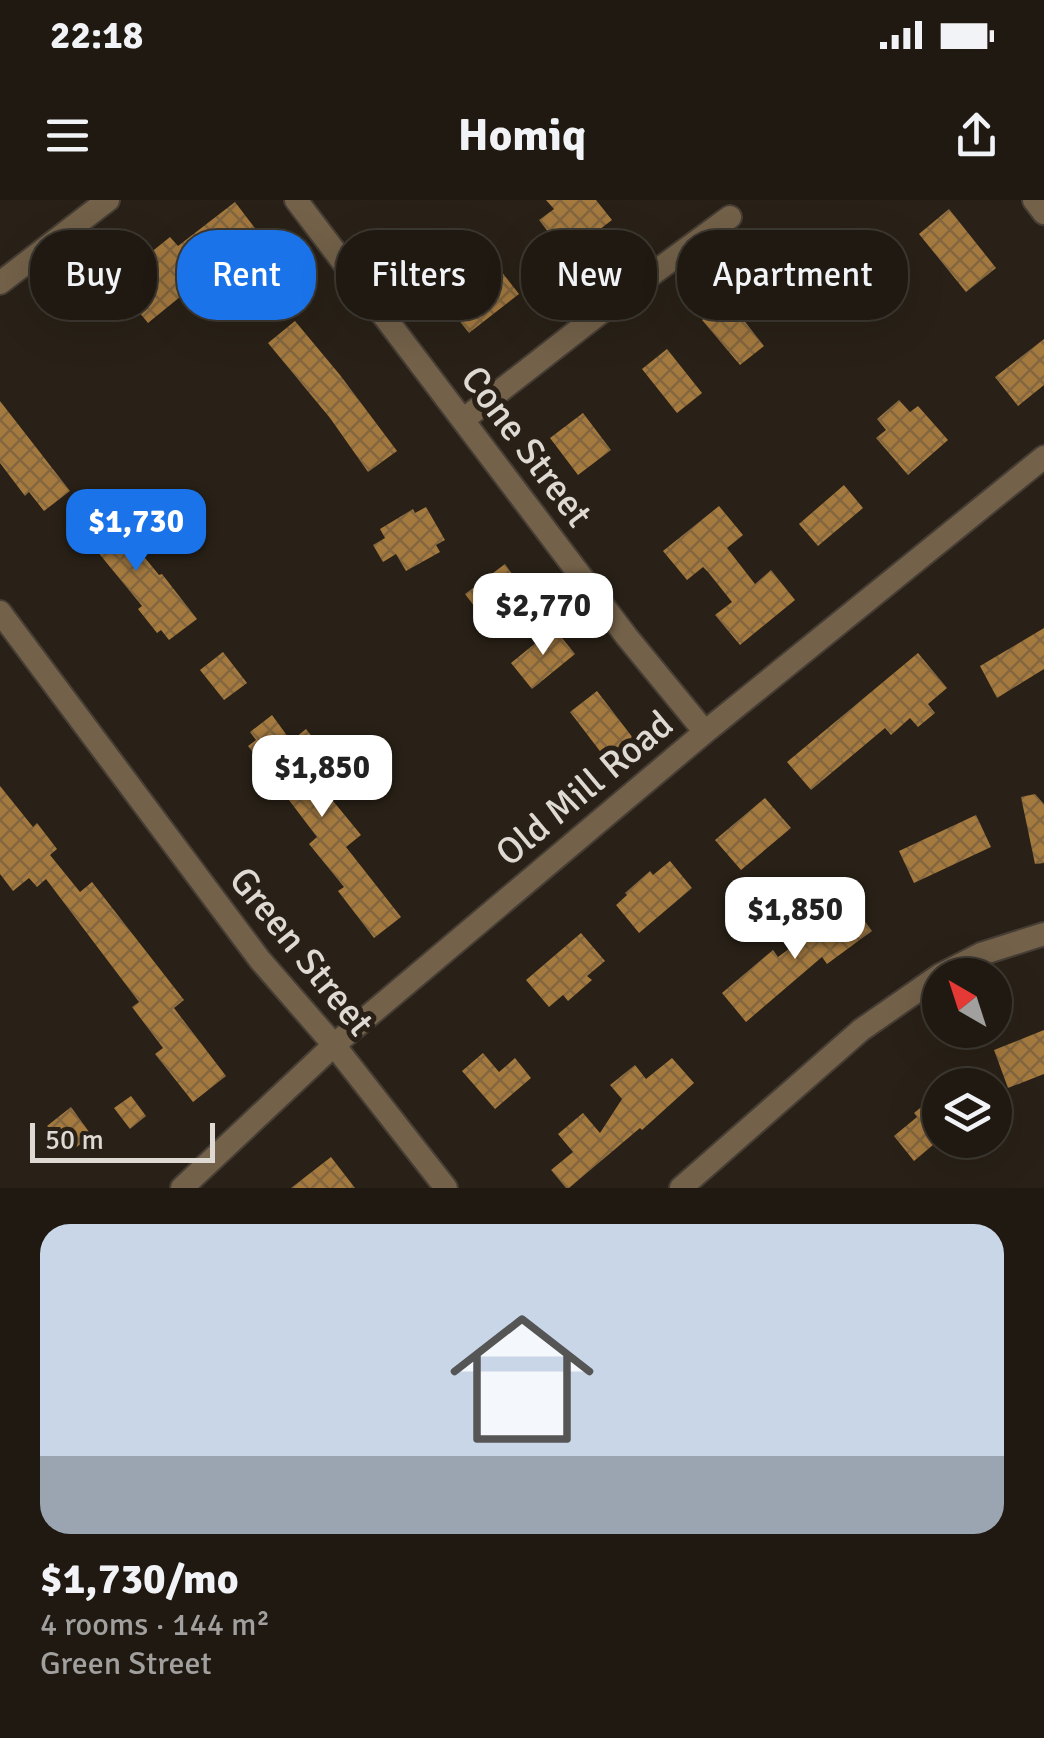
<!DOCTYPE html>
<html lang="en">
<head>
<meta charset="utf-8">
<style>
  :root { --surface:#1f1911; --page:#27221a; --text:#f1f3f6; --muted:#a1a09f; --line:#3c3831; --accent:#1a73e8 }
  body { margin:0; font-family:Signika,sans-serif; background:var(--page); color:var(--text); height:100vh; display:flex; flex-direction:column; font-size:38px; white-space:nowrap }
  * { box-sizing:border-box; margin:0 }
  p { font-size:32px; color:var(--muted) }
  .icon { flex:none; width:55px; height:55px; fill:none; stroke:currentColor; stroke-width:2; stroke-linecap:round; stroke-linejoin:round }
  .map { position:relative; height:988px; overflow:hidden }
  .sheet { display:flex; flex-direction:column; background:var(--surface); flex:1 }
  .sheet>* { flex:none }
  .top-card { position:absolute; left:30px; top:30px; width:985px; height:90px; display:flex; gap:20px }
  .needle { width:65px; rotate:321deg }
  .tools { position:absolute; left:922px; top:758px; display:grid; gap:20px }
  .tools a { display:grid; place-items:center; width:90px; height:90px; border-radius:50%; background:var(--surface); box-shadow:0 10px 40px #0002,0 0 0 2px var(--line); font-size:50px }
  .scale { position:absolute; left:30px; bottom:25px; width:185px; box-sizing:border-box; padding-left:10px; border:5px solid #ded9d3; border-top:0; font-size:28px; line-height:35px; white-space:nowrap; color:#ded9d3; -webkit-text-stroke:8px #292117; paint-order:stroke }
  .price { position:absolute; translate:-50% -85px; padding:0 22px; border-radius:20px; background:#fff; color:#222; font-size:32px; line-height:65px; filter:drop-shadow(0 2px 5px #0008) }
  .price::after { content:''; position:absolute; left:50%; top:60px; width:30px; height:22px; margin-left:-15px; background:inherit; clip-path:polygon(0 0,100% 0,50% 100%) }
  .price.current { background:var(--accent); color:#fff }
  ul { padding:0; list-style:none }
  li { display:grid; align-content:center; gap:20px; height:530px; padding:0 40px }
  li+li { border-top:2px solid var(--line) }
  li span { display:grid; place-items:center; height:310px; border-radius:30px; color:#555 }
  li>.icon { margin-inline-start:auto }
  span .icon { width:180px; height:180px; fill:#fffc; stroke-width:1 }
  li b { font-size:42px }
  .chip { padding:0 35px; border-radius:40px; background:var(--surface); box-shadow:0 10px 40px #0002,0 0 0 2px var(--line); font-size:35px; line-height:90px }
  .chip.current { background:var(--accent); color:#fff }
  .status { display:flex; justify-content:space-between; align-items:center; height:70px; padding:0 50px; background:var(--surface); direction:ltr }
  .status svg { height:28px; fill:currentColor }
  header { display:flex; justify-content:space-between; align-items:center; height:130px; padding:0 40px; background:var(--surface); font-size:45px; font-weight:700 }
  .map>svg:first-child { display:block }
  .building { fill:url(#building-cross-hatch) }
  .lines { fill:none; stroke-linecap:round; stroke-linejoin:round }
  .street-casing { stroke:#463e35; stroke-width:26 }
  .street { stroke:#736149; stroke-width:22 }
  .labels { text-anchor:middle; stroke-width:10; stroke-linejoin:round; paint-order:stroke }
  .street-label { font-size:38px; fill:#ded9d3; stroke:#292117 }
</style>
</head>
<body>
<div class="status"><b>22:18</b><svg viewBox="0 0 49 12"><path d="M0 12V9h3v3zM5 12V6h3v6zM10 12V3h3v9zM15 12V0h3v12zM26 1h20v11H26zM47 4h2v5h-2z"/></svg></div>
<header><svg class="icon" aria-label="menu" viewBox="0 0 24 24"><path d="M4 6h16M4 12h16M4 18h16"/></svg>Homiq<svg class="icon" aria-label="share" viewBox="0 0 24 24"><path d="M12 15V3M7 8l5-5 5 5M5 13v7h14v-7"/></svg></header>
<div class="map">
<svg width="1044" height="988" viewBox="0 0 1044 988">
  <defs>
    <pattern id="building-cross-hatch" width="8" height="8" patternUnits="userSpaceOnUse" patternTransform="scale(2.5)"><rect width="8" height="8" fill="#a57a3f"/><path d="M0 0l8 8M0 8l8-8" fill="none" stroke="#83663f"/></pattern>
  </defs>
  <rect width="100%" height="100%" fill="#292117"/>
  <!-- building -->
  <path class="building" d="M546,0H596L612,20L566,55L539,20L554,9Z
    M235,2L261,36L220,68L218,66L148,123L114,82L170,37L178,46Z
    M949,9L996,68L966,92L919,34Z
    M792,50L831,96L806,117L767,71Z
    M490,57L519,94L469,133L440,96L474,66L476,68Z
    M728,100L764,146L740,165L702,120Z
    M295,121L340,175L397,251L368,272L330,218L268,143Z
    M1044,139V185L1018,206L995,177Z
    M667,149L702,193L677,213L642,169Z
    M899,200L910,212L918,206L948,240L908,275L876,238L886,230L877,219Z
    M0,201L70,291L44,311L29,292L25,296L0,263Z
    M583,213L611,250L578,275L550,238Z
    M844,285L863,308L818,346L799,324Z
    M100,303L159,375L162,374L197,419L169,440L161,430L157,433L138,409L142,406L74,323Z
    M719,306L743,335L727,348L755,384L771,370L795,400L740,445L715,415L732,402L708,372L703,367L687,380L663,351Z
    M426,307L445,340L436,345L440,352L406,371L396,354L383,362L373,345L385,338L380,329L413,309L415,313Z
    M505,364L523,389L484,419L465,394Z
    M554,428L575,454L532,489L511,463Z
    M1044,428V469L997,498L980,466Z
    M223,452L247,483L224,500L200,470Z
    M918,453L947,488L928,504L935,513L918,527L910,518L891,535L885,528L811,590L787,562Z
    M597,491L633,538L606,559L570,512Z
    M272,515L291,541L306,529L325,553L306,568L361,635L346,647L401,717L374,738L338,691L344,687L309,644L317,637L248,546L256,540L250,532Z
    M0,586L33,627L37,623L57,649L50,655L80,692L92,682L184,800L174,808L226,876L193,902L155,854L163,848L132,807L139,802L46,679L37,687L29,678L13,691L0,674Z
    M1035,594L1044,604V663L1035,664L1021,597Z
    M765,598L791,628L741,670L715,640Z
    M976,615L991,647L914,683L899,651Z
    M670,661L692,688L639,733L616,705L627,695L625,693L650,671L653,675Z
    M851,703L872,731L827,764L822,757L746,822L722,793L773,750L778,757Z
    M581,733L605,761L587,776L592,780L568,801L563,795L549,807L526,780Z
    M1044,830V874L1008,888L994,850Z
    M483,853L499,872L515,858L531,878L495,909L462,871Z
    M672,858L694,883L642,930L640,928L569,988H566L551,970L573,952L558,934L583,913L600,933L622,899L610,885L635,865L646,879Z
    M940,892V939L914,961L894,936L917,917L914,913Z
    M131,896L146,916L130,929L114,908Z
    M71,907L92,936L68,953L47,926Z
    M331,957L355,988H291Z"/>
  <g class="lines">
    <!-- street casing -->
    <g class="street-casing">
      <path id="street" d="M296,0L627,437L705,532
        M1034,0L1044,13
        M0,83L108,0
        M463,220L618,99L730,17
        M0,412L260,760L334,845L446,988
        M940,775L981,754L1044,734
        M182,988L334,845L705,532L1044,257
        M681,988L861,830L940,775"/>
    </g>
    <!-- street -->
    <use href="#street" class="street"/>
  </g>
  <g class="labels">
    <!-- street labels -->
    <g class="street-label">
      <text transform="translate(527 246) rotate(53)" y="13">Cone Street</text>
      <text transform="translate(584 588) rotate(-40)" y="13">Old Mill Road</text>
      <text transform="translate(302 751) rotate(51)" y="13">Green Street</text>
    </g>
  </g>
</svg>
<div class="tools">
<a><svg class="needle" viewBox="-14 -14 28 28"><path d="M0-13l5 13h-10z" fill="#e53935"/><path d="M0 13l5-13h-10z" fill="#a1a09f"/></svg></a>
<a><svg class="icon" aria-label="layers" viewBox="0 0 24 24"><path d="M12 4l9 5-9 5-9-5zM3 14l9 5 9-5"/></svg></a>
</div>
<div class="scale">50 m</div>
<b class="price current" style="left:136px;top:374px">$1,730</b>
<b class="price" style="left:543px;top:458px">$2,770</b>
<b class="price" style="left:322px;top:620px">$1,850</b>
<b class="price" style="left:795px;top:762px">$1,850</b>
<div class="top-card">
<a class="chip">Buy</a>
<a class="chip current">Rent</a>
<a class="chip">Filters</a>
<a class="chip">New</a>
<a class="chip">Apartment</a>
</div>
</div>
<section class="sheet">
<ul>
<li><span style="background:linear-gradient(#c9d6e8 75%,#9aa5b1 0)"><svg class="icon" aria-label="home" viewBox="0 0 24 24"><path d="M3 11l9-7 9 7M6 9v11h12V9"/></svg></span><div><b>$1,730/mo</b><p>4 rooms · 144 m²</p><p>Green Street</p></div></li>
</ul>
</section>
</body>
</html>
